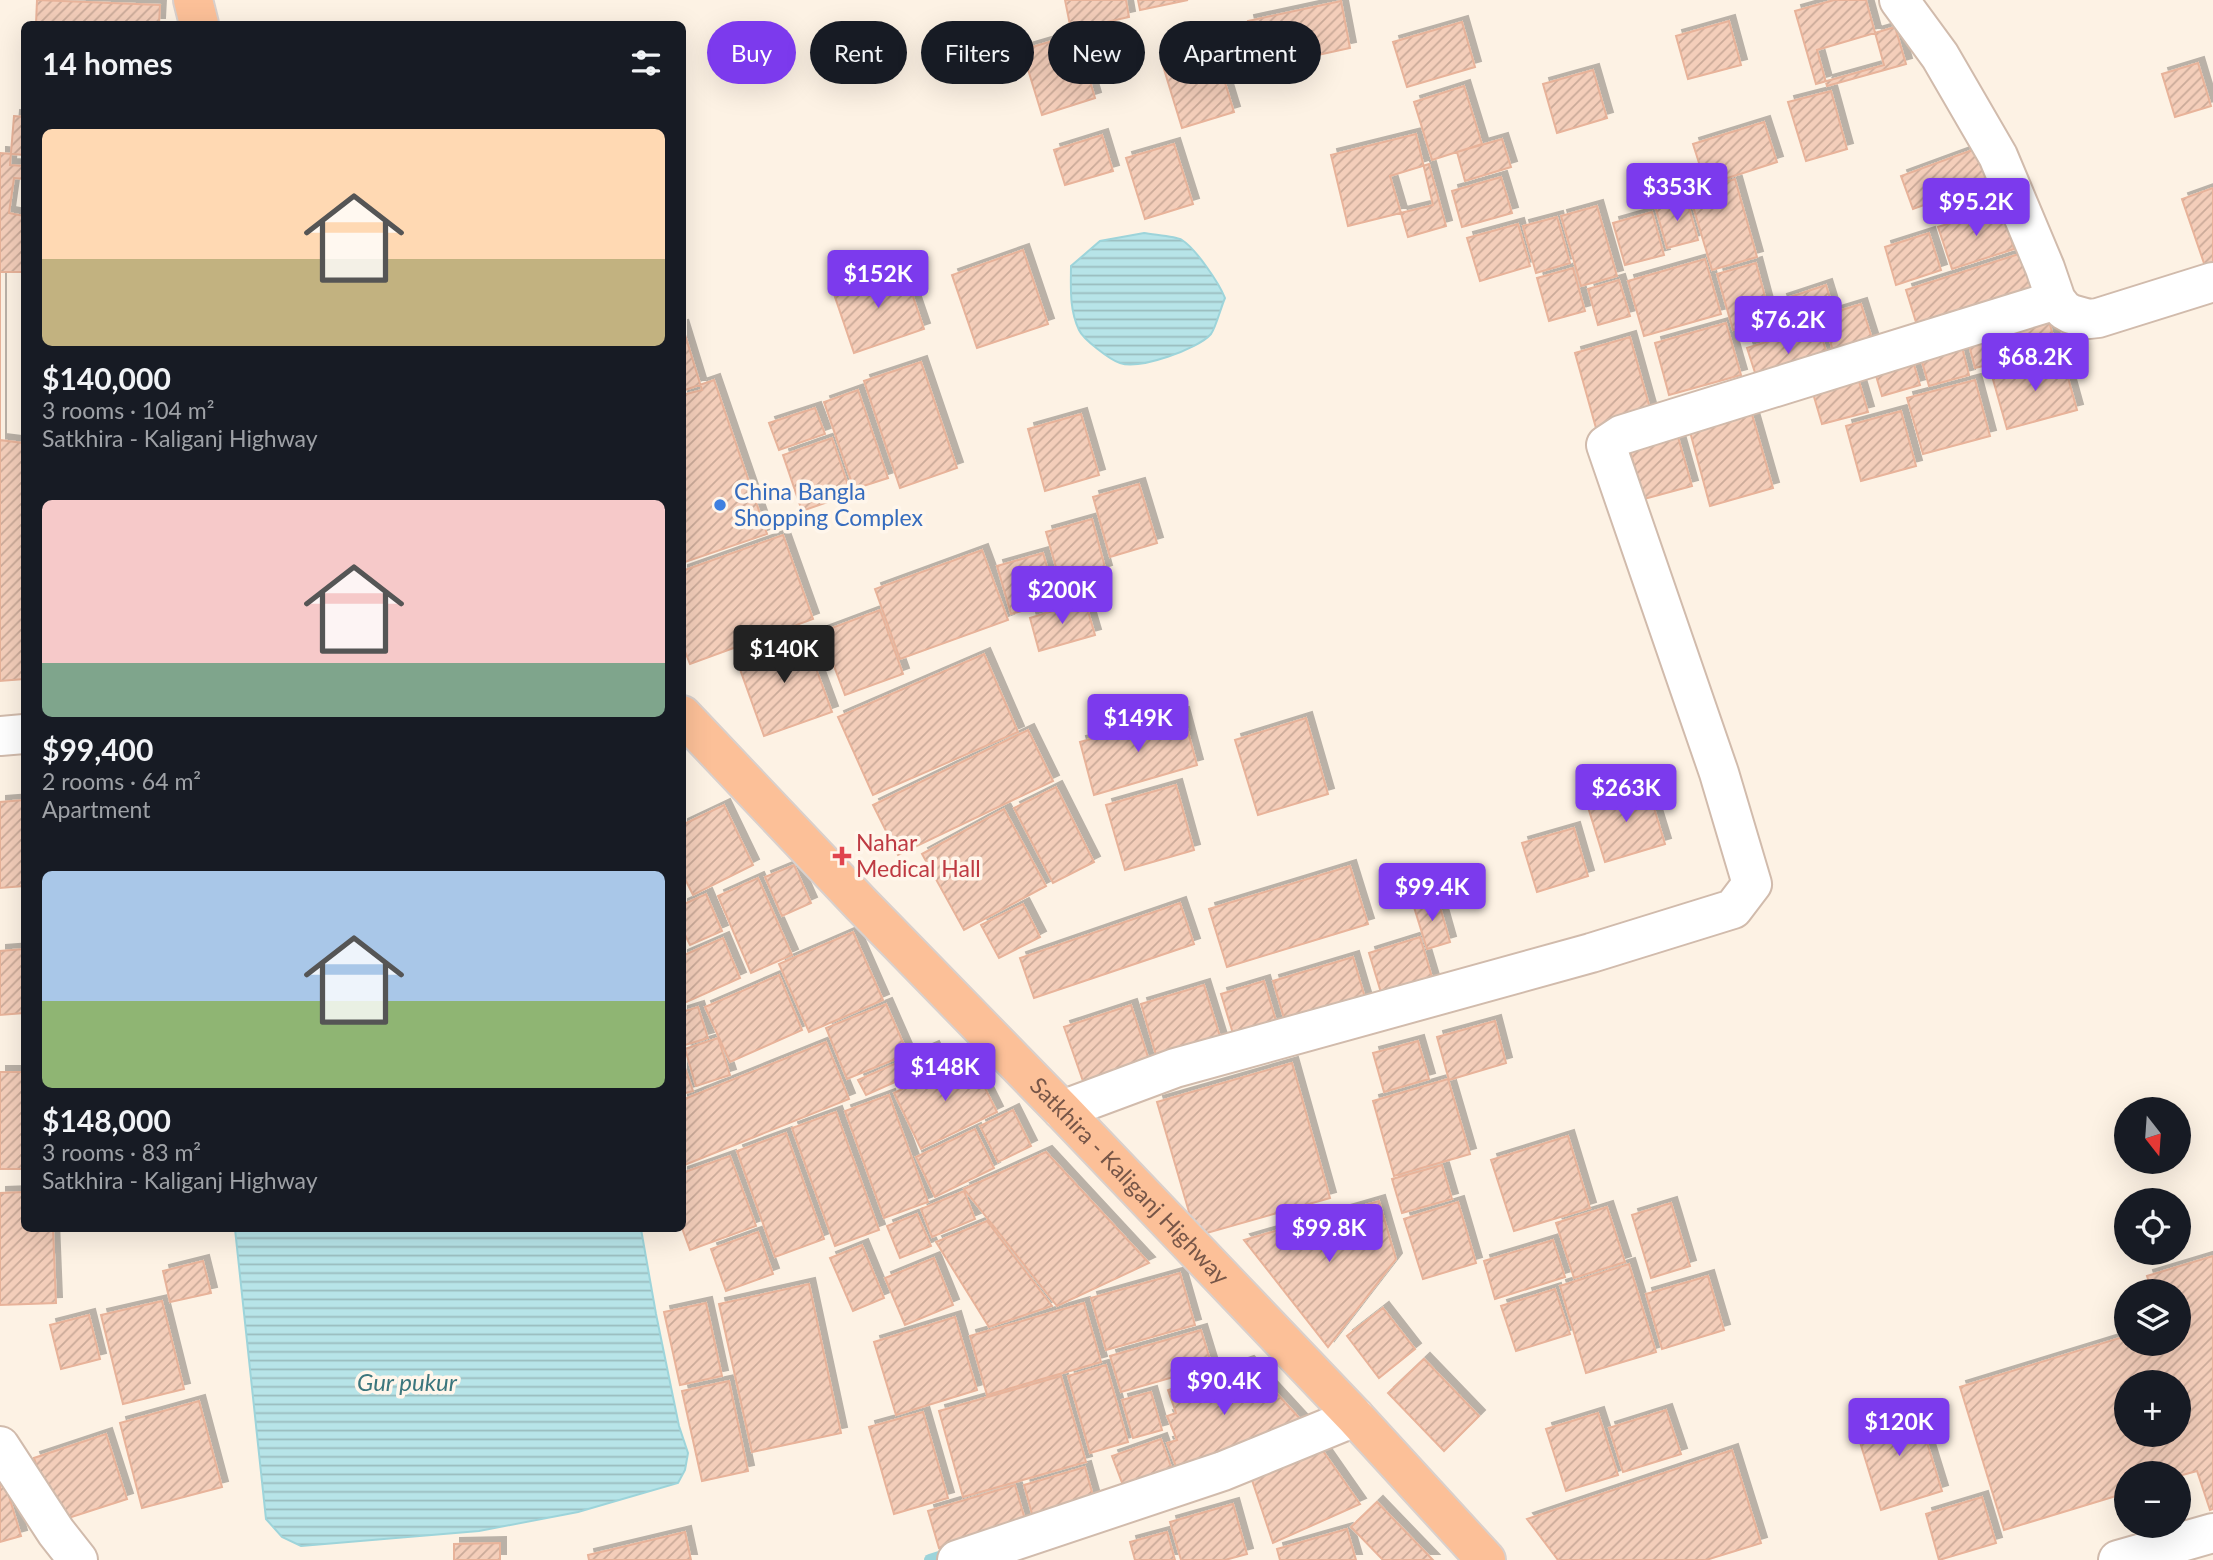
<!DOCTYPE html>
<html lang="en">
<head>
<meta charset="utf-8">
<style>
  :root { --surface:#171b24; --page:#242831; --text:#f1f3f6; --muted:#9ea1a6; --accent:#7c3aed }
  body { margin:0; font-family:Lato,sans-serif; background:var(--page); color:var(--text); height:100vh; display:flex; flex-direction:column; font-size:26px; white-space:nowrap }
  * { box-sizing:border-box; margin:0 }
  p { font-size:23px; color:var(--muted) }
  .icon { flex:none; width:38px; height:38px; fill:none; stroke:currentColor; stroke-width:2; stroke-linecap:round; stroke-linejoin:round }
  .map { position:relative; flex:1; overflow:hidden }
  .sheet { position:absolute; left:21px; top:21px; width:665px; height:1211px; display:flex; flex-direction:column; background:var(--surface); border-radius:10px; box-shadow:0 7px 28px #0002 }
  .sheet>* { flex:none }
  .guide { position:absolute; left:707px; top:21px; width:665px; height:63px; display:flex; gap:14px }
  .needle { width:46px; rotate:163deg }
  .controls { position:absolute; left:2114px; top:1097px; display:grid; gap:14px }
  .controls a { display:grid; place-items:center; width:77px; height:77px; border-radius:50%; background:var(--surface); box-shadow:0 7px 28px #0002; font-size:35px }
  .price { position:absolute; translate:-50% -60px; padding:0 16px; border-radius:7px; background:var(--accent); color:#fff; font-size:23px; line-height:46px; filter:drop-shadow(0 2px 4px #0008) }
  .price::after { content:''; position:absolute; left:50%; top:42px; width:21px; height:16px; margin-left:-10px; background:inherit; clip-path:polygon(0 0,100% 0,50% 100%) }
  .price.on { background:#222; color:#fff }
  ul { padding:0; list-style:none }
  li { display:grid; align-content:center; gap:14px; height:371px; padding:0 21px }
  li span { display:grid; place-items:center; height:217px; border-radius:10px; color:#555 }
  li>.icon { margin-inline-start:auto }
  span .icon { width:126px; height:126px; fill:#fffc; stroke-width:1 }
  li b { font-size:30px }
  h2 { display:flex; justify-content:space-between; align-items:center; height:84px; padding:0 21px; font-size:30px }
  .chip { padding:0 24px; border-radius:32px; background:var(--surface); box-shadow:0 7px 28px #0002; font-size:24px; line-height:63px }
  .chip.on { background:var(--accent); color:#fff }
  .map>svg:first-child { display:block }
  .water { fill:url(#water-rules); stroke:#9dd4da; stroke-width:2 }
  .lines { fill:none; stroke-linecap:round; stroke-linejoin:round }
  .stream { stroke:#9dd4da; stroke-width:12 }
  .building { fill:url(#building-hatch); stroke:#e8b39a; stroke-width:2; fill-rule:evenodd; filter:url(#shadow) }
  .minor-casing { stroke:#d1bbac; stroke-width:42 }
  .tertiary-casing { stroke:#d1bbac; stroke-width:42 }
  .trunk-casing { stroke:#d9d0cc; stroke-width:42 }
  .minor { stroke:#fff; stroke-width:38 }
  .tertiary { stroke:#fff; stroke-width:38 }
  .trunk { stroke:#fcc098; stroke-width:38 }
  .shop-dot { fill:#3f7fe0; stroke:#fff6eb; stroke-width:2.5 }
  .health-dot { fill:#e0444e; stroke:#fff6eb; stroke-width:2.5 }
  .labels { text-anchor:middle; stroke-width:7; stroke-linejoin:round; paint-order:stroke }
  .shop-label { font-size:23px; fill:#366cbe; stroke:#fff6eb; text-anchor:start }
  .health-label { font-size:23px; fill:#be3a42; stroke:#fff6eb; text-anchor:start }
  .street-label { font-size:23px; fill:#775648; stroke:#fff6eb }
  .water-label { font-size:24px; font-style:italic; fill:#3b767d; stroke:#fff6eb }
</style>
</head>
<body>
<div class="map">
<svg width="2213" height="1560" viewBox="0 0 2213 1560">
  <defs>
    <pattern id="water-rules" width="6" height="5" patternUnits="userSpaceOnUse" patternTransform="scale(1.75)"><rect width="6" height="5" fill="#b7e4e8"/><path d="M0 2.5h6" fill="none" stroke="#9abcbe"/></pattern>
    <pattern id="building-hatch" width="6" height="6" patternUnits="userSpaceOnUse" patternTransform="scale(1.75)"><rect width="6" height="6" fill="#f4ceba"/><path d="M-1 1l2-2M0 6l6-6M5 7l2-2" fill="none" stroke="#caaa99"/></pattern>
    <filter id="shadow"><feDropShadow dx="6" dy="-6" stdDeviation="0" flood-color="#0004"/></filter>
  </defs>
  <rect width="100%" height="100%" fill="#fdf2e4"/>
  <!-- water -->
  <path class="water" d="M1144,233C1154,235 1175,236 1182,240C1196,249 1219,283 1225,298C1221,307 1216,327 1211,334C1198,349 1139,370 1120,363C1110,360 1083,339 1079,330C1069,309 1071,287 1071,266L1100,241Z
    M235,1229H641L656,1314L679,1426L688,1453L685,1470L678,1483L578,1512L479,1531L301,1546L282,1537L266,1519Z"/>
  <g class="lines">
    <!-- stream -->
    <path class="stream" d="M930,1560L952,1553"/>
  </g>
  <!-- building -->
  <path class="building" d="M37,0L160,5L159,24H36Z
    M1065,0H1126L1129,17L1071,30Z
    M1138,0H1188L1140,10Z
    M1834,0H1866L1884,65L1816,84L1795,11Z
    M1341,1L1350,48L1258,68L1248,21Z
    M1729,21L1741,65L1688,79L1676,36Z
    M1462,22L1475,67L1407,87L1393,42Z
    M1895,27L1906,64L1827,86L1817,50Z
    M1076,34L1095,98L1042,115L1022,50Z
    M1215,50L1234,112L1182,128L1163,66Z
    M2198,63L2211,106L2175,117L2162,74Z
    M1593,70L1607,118L1557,133L1543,84Z
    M1464,86L1482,144L1432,160L1414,102Z
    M1831,91L1847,149L1806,161L1788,102Z
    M14,116L24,117V166L10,165Z
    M1764,122L1777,162L1706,185L1693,144Z
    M1416,134L1433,205L1348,226L1331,155Z
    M1102,135L1113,171L1065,185L1054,150Z
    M1502,139L1511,167L1465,181L1457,152Z
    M1174,144L1193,204L1145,219L1126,158Z
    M1975,149L1988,182L1913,209L1901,176Z
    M0,153L24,155V443L0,440Z
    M1429,164L1446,226L1408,237L1390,176Z
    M1501,177L1512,213L1462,227L1452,191Z
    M14,178L24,179V216L9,213Z
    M1735,179L1757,257L1712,270L1689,193Z
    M2213,188V270L2207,272L2182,199Z
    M1686,197L1698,240L1667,248L1655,206Z
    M1597,206L1617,276L1581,286L1561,216Z
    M2001,207L2014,249L1952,269L1938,227Z
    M1652,212L1664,255L1625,265L1613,223Z
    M1557,217L1570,263L1536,273L1523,226Z
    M1518,224L1530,266L1480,281L1467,238Z
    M1929,233L1941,270L1896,285L1885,247Z
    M1023,250L1048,324L977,348L952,275Z
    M2022,253L2037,298L1920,335L1906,290Z
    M1705,259L1721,314L1644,336L1628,281Z
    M1756,263L1771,319L1733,330L1717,274Z
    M903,267L924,329L854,353L833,291Z
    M1573,268L1585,311L1549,321L1537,278Z
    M0,272H24V679L0,681Z
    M1619,280L1630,316L1598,325L1588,289Z
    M1826,285L1834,311L1789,325L1781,300Z
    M1861,304L1875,348L1836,360L1822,316Z
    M2047,314L2055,343L2020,352L2012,323Z
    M1726,323L1741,375L1669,395L1655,343Z
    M682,325L702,390L682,395Z
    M1818,326L1830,363L1759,385L1747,348Z
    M2004,332L2011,359L1975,368L1968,341Z
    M1630,337L1651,412L1596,428L1575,353Z
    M1961,343L1969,375L1929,386L1920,355Z
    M2062,356L2077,410L2007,429L1992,376Z
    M1912,358L1920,385L1882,396L1874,369Z
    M921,362L957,468L900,488L864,381Z
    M1858,378L1868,412L1822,424L1812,390Z
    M714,380L767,534L685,562L682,554V391Z
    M1975,380L1990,436L1923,454L1907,398Z
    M858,390L888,478L854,489L824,402Z
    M815,408L825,434L779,450L769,423Z
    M1751,411L1773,488L1710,506L1689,428Z
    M1901,411L1916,466L1861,481L1846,426Z
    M1081,414L1099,475L1045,491L1028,429Z
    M1676,430L1692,486L1644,499L1628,444Z
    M832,438L851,494L802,511L783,455Z
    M1139,484L1157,543L1110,557L1093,497Z
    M1092,519L1106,571L1061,585L1046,532Z
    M783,535L813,619L690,664L682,644V571Z
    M982,550L1008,620L900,659L875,589Z
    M1043,553L1057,601L1011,614L997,566Z
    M1085,601L1095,635L1039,651L1030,618Z
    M880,610L903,674L845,695L821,632Z
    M803,633L832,712L764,736L736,658Z
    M984,654L1018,732L873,795L838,717Z
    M1183,713L1197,765L1094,795L1080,742Z
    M1306,718L1328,794L1258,815L1235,740Z
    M1028,730L1053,781L898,855L873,805Z
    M1176,785L1194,850L1125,870L1106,805Z
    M1647,785L1665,844L1605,862L1587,804Z
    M1056,787L1094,862L1053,883L1014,808Z
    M24,800V886L0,888V802Z
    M724,805L753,865L693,895L682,873V825Z
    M1004,809L1046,886L964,930L922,854Z
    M1574,828L1588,876L1537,892L1522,843Z
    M794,865L811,903L782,916L765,877Z
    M1350,866L1368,924L1227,967L1209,909Z
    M758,878L792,955L751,973L718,896Z
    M706,894L722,931L690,945L682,929V905Z
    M1437,896L1450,942L1427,949L1413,904Z
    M1180,903L1194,944L1034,998L1020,958Z
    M1023,904L1040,937L999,958L981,925Z
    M853,932L883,1000L809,1032L779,964Z
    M1420,937L1434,984L1383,999L1369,953Z
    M723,938L740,978L682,1004V956Z
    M24,949V1013L0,1015V951Z
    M1353,957L1366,1001L1286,1025L1273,981Z
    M779,975L802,1030L730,1062L705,1007Z
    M1264,981L1277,1024L1234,1037L1221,994Z
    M1204,985L1222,1043L1158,1062L1141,1004Z
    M886,1004L908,1054L847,1079L826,1028Z
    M1131,1005L1150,1063L1084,1084L1064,1027Z
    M698,1007L708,1038L682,1046V1012Z
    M1495,1021L1506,1063L1449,1080L1437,1037Z
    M718,1038L730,1075L696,1086L685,1049Z
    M1418,1041L1429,1079L1384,1092L1373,1053Z
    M826,1042L849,1099L682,1166V1100Z
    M933,1047L940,1062L866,1095L858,1080Z
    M969,1056L997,1112L921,1149L894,1093Z
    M682,1059L693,1091L682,1094Z
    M1292,1063L1330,1198L1196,1236L1157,1102Z
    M0,1072H24V1169H0Z
    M1448,1079L1470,1154L1394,1176L1373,1101Z
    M889,1095L928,1202L884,1218L845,1111Z
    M1013,1110L1031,1146L998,1162L980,1126Z
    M836,1112L879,1230L835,1246L792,1128Z
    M975,1129L994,1168L935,1197L916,1157Z
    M786,1133L824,1239L775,1257L737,1151Z
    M1568,1136L1590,1208L1514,1231L1491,1160Z
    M1046,1152L1149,1263L1057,1306L964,1189Z
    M730,1156L756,1226L690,1250L682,1228V1173Z
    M1442,1165L1452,1199L1402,1213L1392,1179Z
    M964,1191L975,1219L932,1237L921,1209Z
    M24,1192V1228H53L56,1303L0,1305V1193Z
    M1379,1201L1396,1259L1328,1347L1244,1240Z
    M1458,1202L1476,1263L1423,1279L1404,1219Z
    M1671,1203L1690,1266L1651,1278L1632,1215Z
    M1607,1207L1625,1262L1574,1278L1556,1223Z
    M917,1214L931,1246L900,1258L887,1226Z
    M987,1221L1052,1306L989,1327L936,1242Z
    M758,1232L773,1274L726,1291L711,1249Z
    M1553,1240L1565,1277L1495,1299L1484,1261Z
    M862,1245L884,1298L853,1311L830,1258Z
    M2213,1256V1509L2210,1510L2197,1471L2179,1476V1474H2126V1493L2004,1530L1960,1387L2126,1336V1344H2179V1292H2152L2147,1276ZM2126,1382H2179V1435H2126Z
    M934,1258L953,1305L905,1325L885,1278Z
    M203,1261L211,1293L170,1302L163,1271Z
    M1629,1264L1656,1352L1586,1373L1560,1286Z
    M1180,1273L1195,1325L1106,1350L1091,1298Z
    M1708,1276L1724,1330L1662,1349L1646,1294Z
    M809,1284L841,1433L752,1452L719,1304Z
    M1555,1289L1570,1334L1516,1351L1501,1306Z
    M162,1301L184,1389L123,1404L101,1315Z
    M706,1303L722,1376L680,1385L664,1312Z
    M1084,1303L1101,1362L987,1395L970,1336Z
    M1383,1308L1415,1349L1379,1378L1347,1336Z
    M89,1315L100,1359L61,1369L50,1325Z
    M955,1317L977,1390L896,1415L874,1342Z
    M1201,1330L1212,1366L1121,1392L1110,1356Z
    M1424,1359L1479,1416L1444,1451L1388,1393Z
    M1248,1362L1303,1422L1180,1477L1167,1443L1177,1440L1167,1416L1176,1413L1168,1390Z
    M1106,1365L1128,1442L1090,1453L1068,1376Z
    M1061,1376L1086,1462L963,1497L939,1411Z
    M729,1381L748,1471L702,1481L682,1391Z
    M1151,1392L1162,1430L1133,1438L1122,1400Z
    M199,1401L222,1487L142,1508L120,1423Z
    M1916,1407L1942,1491L1881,1510L1855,1426Z
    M1666,1410L1681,1454L1623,1472L1609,1428Z
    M923,1412L948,1498L894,1514L869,1427Z
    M1598,1413L1618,1475L1566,1491L1546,1429Z
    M106,1434L127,1499L56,1522L34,1458Z
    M1161,1439L1175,1478L1127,1496L1112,1456Z
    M1316,1441L1360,1504L1273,1543L1249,1471Z
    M1732,1450L1761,1543L1706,1560H1558L1527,1519Z
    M1085,1467L1095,1503L1034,1521L1024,1485Z
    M5,1483L21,1536L0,1542V1485Z
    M1015,1485L1026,1523L939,1548L928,1511Z
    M1982,1497L1996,1543L1939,1560L1926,1514Z
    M1377,1502L1433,1560H1383L1351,1527Z
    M1233,1504L1247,1554L1225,1560H1181L1170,1522Z
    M1347,1529L1356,1560H1280L1277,1549Z
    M685,1532L691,1560H589L588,1555Z
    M1167,1532L1175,1560H1135L1130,1542Z
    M500,1543V1560H454V1544Z"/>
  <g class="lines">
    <!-- minor casing -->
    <g class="minor-casing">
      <path id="minor" d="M1899,0L1940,56L1998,156L2045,268L2056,300L2064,310L2071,314L2089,319L2098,318L2213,282
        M1062,1110L1175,1068L1591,953L1733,909L1752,884L1719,773L1606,445L1621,435L1637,430L2056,300"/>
    </g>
    <!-- tertiary casing -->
    <g class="tertiary-casing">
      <path id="tertiary" d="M0,736L24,734
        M0,1446L56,1532L78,1560
        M957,1560L1223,1471L1355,1417
        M2118,1560L2213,1533"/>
    </g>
    <!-- trunk casing -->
    <g class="trunk-casing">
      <g id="trunk">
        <path d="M193,0L199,24"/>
        <path id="s1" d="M682,715L861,904L1062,1110L1355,1417L1486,1560"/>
      </g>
    </g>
    <!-- minor -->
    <use href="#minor" class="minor"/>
    <!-- tertiary -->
    <use href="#tertiary" class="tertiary"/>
    <!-- trunk -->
    <use href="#trunk" class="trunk"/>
  </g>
  <!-- markers -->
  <circle class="shop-dot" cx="720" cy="505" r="7"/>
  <path class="health-dot" d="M838.5 845.5h7v7h7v7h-7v7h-7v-7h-7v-7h7z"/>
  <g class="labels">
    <!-- shop labels -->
    <g class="shop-label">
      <text x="734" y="500">China Bangla<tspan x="734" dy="26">Shopping Complex</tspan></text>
    </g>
    <!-- health labels -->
    <g class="health-label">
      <text x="856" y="851">Nahar<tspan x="856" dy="26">Medical Hall</tspan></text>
    </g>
    <!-- street labels -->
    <g class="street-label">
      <text dy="8" stroke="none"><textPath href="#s1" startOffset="646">Satkhira - Kaliganj Highway</textPath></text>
    </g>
    <!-- water labels -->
    <g class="water-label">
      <text x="407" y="1391">Gur pukur</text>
    </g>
  </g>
</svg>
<div class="controls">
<a><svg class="needle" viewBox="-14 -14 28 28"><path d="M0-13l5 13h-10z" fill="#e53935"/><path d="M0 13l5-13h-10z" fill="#9ea1a6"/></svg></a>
<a><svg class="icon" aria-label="locate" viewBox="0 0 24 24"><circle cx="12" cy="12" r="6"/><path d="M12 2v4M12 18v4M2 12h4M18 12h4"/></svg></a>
<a><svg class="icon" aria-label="layers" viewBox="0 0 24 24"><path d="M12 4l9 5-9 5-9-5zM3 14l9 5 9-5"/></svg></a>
<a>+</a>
<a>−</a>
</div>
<b class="price" style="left:1677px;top:223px">$353K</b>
<b class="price" style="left:1976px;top:238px">$95.2K</b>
<b class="price" style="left:878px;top:310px">$152K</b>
<b class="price" style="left:1788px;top:356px">$76.2K</b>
<b class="price" style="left:2035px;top:393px">$68.2K</b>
<b class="price" style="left:1062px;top:626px">$200K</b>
<b class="price on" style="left:784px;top:685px">$140K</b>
<b class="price" style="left:1138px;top:754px">$149K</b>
<b class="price" style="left:1626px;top:824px">$263K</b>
<b class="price" style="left:1432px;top:923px">$99.4K</b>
<b class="price" style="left:945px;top:1103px">$148K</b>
<b class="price" style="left:1329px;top:1264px">$99.8K</b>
<b class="price" style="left:1224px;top:1417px">$90.4K</b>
<b class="price" style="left:1899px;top:1458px">$120K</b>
<div class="guide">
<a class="chip on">Buy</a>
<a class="chip">Rent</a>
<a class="chip">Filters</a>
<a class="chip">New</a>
<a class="chip">Apartment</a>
</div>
<section class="sheet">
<h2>14 homes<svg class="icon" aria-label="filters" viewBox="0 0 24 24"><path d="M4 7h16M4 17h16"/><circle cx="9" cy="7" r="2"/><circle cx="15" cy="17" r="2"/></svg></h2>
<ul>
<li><span style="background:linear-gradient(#ffd9b3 60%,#c2b280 0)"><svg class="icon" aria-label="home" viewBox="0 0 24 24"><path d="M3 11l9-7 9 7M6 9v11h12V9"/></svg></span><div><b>$140,000</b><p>3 rooms · 104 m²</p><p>Satkhira - Kaliganj Highway</p></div></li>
<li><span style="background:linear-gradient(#f6c9c9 75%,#7fa58c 0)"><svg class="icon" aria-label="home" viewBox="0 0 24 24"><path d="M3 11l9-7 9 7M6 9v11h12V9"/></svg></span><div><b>$99,400</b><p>2 rooms · 64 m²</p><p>Apartment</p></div></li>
<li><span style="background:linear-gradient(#a9c7e8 60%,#8fb573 0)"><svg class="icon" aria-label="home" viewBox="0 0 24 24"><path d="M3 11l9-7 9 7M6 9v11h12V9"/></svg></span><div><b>$148,000</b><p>3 rooms · 83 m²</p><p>Satkhira - Kaliganj Highway</p></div></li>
</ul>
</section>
</div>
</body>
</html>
